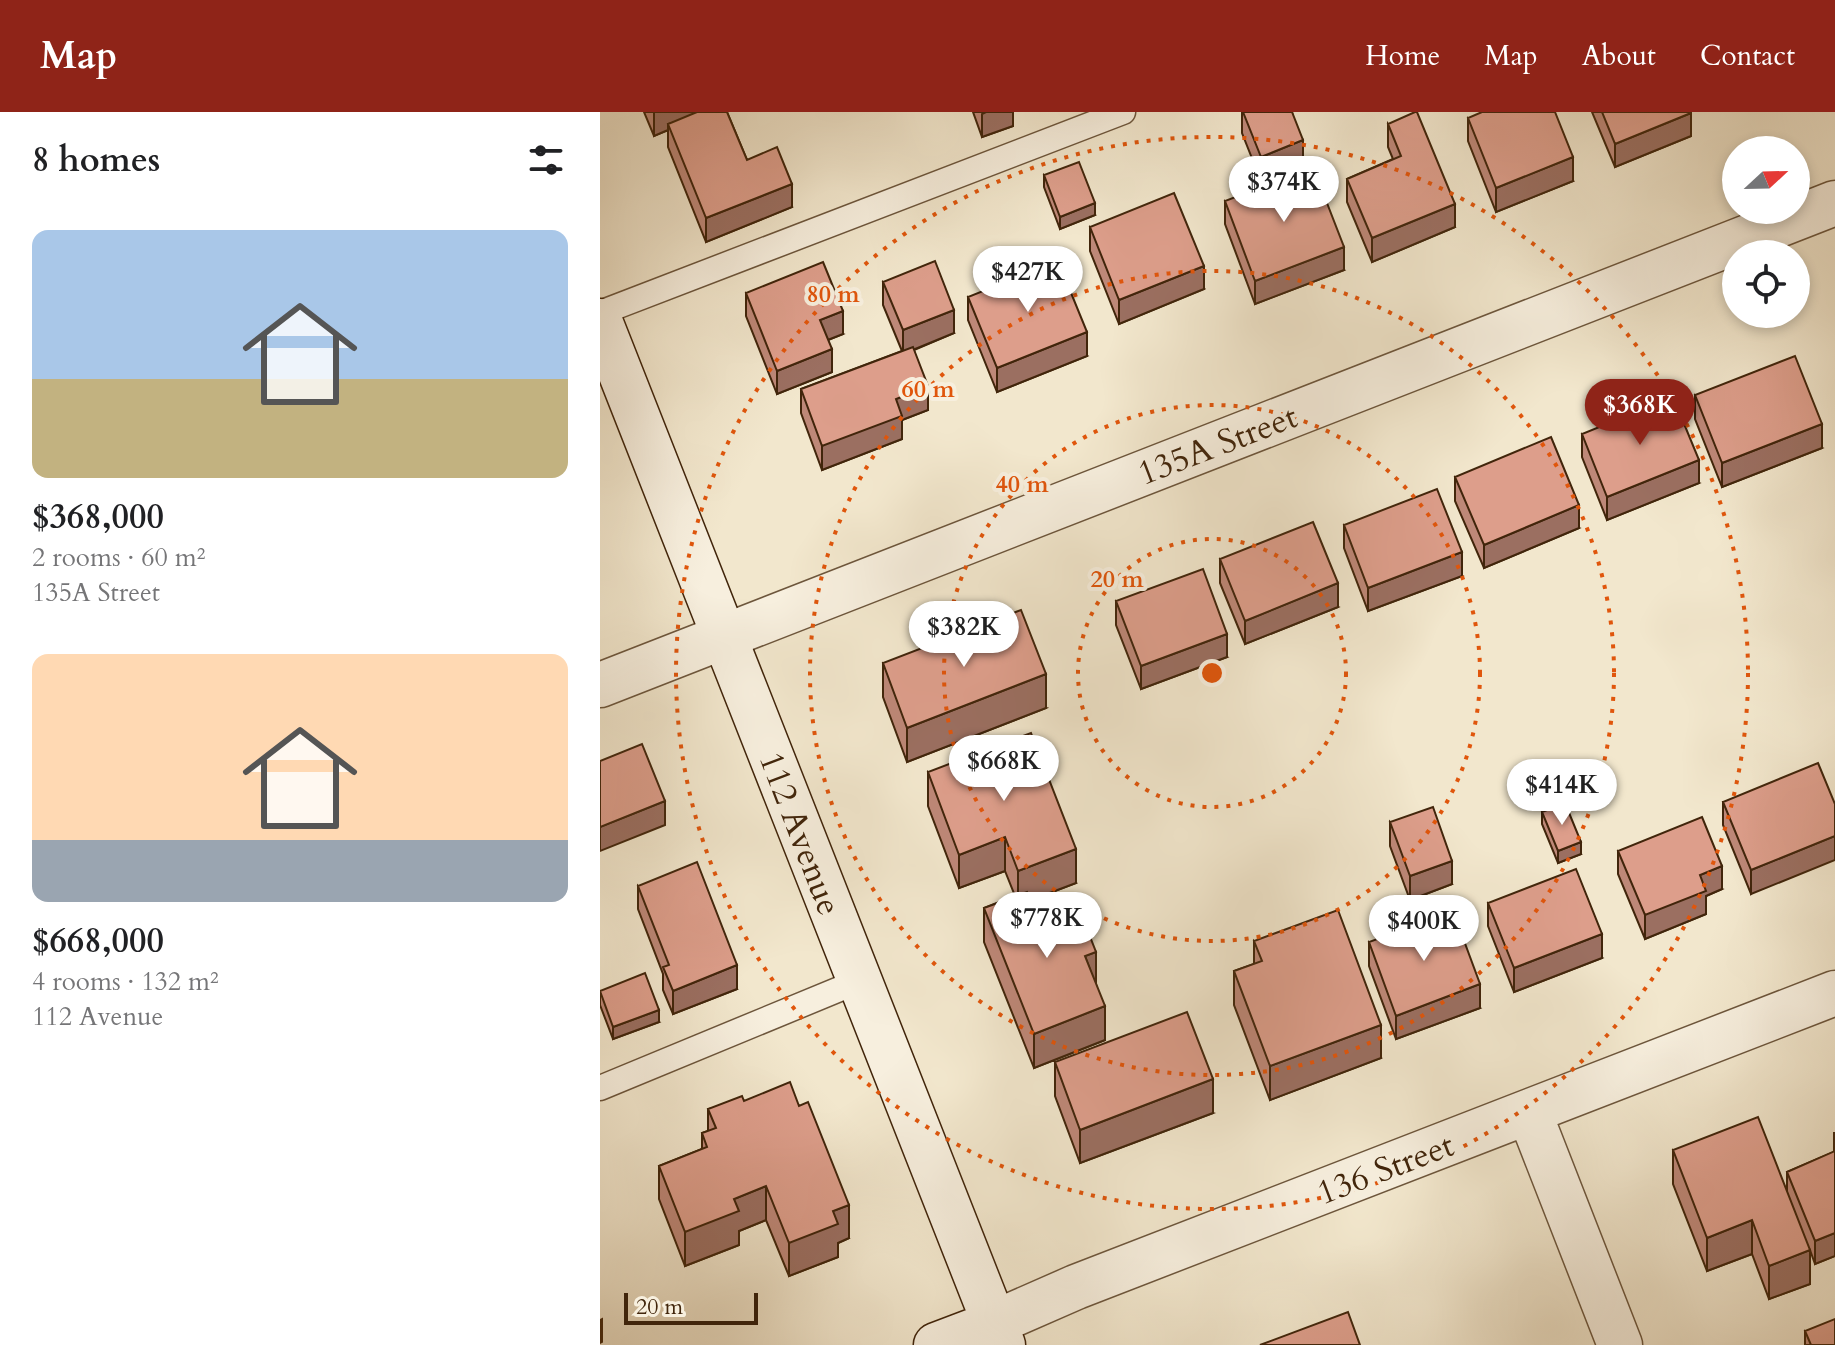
<!DOCTYPE html>
<html lang="en">
<head>
<meta charset="utf-8">
<style>
  :root { --surface:#fff; --page:#f2f2f2; --text:#202124; --muted:#757577; --accent:#8f2418 }
  body { margin:0; font-family:Cardo,serif; background:var(--page); color:var(--text); height:100vh; display:flex; flex-direction:column; font-size:30px; white-space:nowrap }
  * { box-sizing:border-box; margin:0 }
  p { font-size:26px; color:var(--muted) }
  .icon { flex:none; width:44px; height:44px; fill:none; stroke:currentColor; stroke-width:2; stroke-linecap:round; stroke-linejoin:round }
  .map { position:relative; flex:1; overflow:hidden }
  .side { display:flex; flex-direction:column; background:var(--surface); width:600px }
  .side>* { flex:none }
  .needle { width:52px; rotate:68deg }
  .buttons { position:absolute; left:1122px; top:24px; display:grid; gap:16px }
  .buttons a { display:grid; place-items:center; width:88px; height:88px; border-radius:50%; background:var(--surface); box-shadow:0 4px 12px #0003; font-size:40px }
  .scale { position:absolute; left:24px; bottom:20px; width:134px; box-sizing:border-box; padding-left:8px; border:4px solid #41250b; border-top:0; font-size:22px; line-height:28px; white-space:nowrap; color:#41250b; -webkit-text-stroke:6px #f7efde; paint-order:stroke }
  .price { position:absolute; translate:-50% -68px; padding:0 18px; border-radius:28px; background:#fff; color:#222; font-size:26px; line-height:52px; filter:drop-shadow(0 2px 4px #0008) }
  .price::after { content:''; position:absolute; left:50%; top:48px; width:24px; height:18px; margin-left:-12px; background:inherit; clip-path:polygon(0 0,100% 0,50% 100%) }
  .price.on { background:var(--accent); color:#fff }
  ul { padding:0; list-style:none }
  li { display:grid; align-content:center; gap:16px; height:424px; padding:0 32px }
  li span { display:grid; place-items:center; height:248px; border-radius:16px; color:#555 }
  li>.icon { margin-inline-start:auto }
  span .icon { width:144px; height:144px; fill:#fffc; stroke-width:1 }
  li b { font-size:34px }
  h2 { display:flex; justify-content:space-between; align-items:center; height:96px; padding:0 32px; font-size:34px }
  header { display:flex; align-items:center; gap:48px; box-sizing:border-box; height:112px; padding:0 40px; background:var(--accent); color:#fff }
  header strong { font-size:38px }
  nav { display:flex; gap:44px; margin-inline-start:auto; font-size:28px }
  main { display:flex; flex:1; min-height:0 }
  .map>svg:first-child { display:block }
  .lines { fill:none; stroke-linecap:round; stroke-linejoin:round }
  .lane-casing { stroke:#6d563c; stroke-width:27 }
  .street-casing { stroke:#6d563c; stroke-width:47 }
  .secondary-casing { stroke:#41250b; stroke-width:47 }
  .lane { stroke:#f7efde; stroke-width:24 }
  .street { stroke:#f7efde; stroke-width:44 }
  .secondary { stroke:#f7efde; stroke-width:44 }
  .wall { fill:#be8878; stroke:#41250b; stroke-width:2 }
  .shaded-wall { fill:#9b6f61; stroke:#41250b; stroke-width:2 }
  .building { fill:#dd9e8b; stroke:#41250b; stroke-width:2 }
  .ring { fill:none; stroke:#e0560c; stroke-width:4; stroke-dasharray:4 8 }
  .labels { text-anchor:middle; stroke-width:8; stroke-linejoin:round; paint-order:stroke }
  .street-label { font-size:34px; fill:#41250b; stroke:#f7efde }
  .centre { fill:#e0560c; stroke:#f7efde; stroke-width:4 }
  .ring-label { font-size:24px; text-anchor:middle; font-weight:bold; fill:#e0560c; stroke:#f7efde; stroke-width:8; stroke-linejoin:round; paint-order:stroke }
</style>
</head>
<body>
<header>
<strong>Map</strong>
<nav><a>Home</a><a>Map</a><a>About</a><a>Contact</a></nav>
</header>
<main>
<section class="side">
<h2>8 homes<svg class="icon" aria-label="filters" viewBox="0 0 24 24"><path d="M4 7h16M4 17h16"/><circle cx="9" cy="7" r="2"/><circle cx="15" cy="17" r="2"/></svg></h2>
<ul>
<li><span style="background:linear-gradient(#a9c7e8 60%,#c2b280 0)"><svg class="icon" aria-label="home" viewBox="0 0 24 24"><path d="M3 11l9-7 9 7M6 9v11h12V9"/></svg></span><div><b>$368,000</b><p>2 rooms · 60 m²</p><p>135A Street</p></div></li>
<li><span style="background:linear-gradient(#ffd9b3 75%,#9aa5b1 0)"><svg class="icon" aria-label="home" viewBox="0 0 24 24"><path d="M3 11l9-7 9 7M6 9v11h12V9"/></svg></span><div><b>$668,000</b><p>4 rooms · 132 m²</p><p>112 Avenue</p></div></li>
</ul>
</section>
<div class="map">
<svg width="1235" height="1233" viewBox="0 0 1235 1233">
  <rect width="100%" height="100%" fill="#f2e7cd"/>
  <filter id="stains"><feTurbulence type="fractalNoise" baseFrequency=".0025" numOctaves="4"/><feColorMatrix values="0 0 0 0 .2 0 0 0 0 .09 0 0 0 0 .02 0 0 0 .5 -.17"/></filter>
  <radialGradient id="worn" r=".72"><stop offset=".6" stop-color="#630" stop-opacity="0"/><stop offset="1" stop-color="#630" stop-opacity=".3"/></radialGradient>
  <g class="lines">
    <!-- lane casing -->
    <g class="lane-casing">
      <path id="lane" d="M0,201L523,0
        M0,976L259,869"/>
    </g>
    <!-- street casing -->
    <g class="street-casing">
      <path id="street" d="M0,573L1235,91
        M929,1000L1020,1233
        M394,1211L476,1175L1235,881"/>
    </g>
    <!-- secondary casing -->
    <g class="secondary-casing">
      <path id="secondary" d="M0,209L403,1233
        M336,1233L394,1211"/>
    </g>
    <!-- lane -->
    <use href="#lane" class="lane"/>
    <!-- street -->
    <use href="#street" class="street"/>
    <!-- secondary -->
    <use href="#secondary" class="secondary"/>
  </g>
  <!-- wall -->
  <path class="wall" d="M44,0H127L147,48L192,95L106,130L68,35V18L54,24Z
    M373,0H413V14L382,25Z
    M642,0H692L703,52L661,69L642,21Z
    M992,0H1091V24L1015,55Z
    M868,6L973,69L896,100L868,29Z
    M788,12L855,115L772,150L747,90V67L793,47L788,35Z
    M444,63L495,103L460,117L444,75Z
    M625,89L744,158L655,192L625,112Z
    M490,115L604,177L519,212L490,139Z
    M283,170L354,221L314,238L328,298L302,308V327L222,358L201,301V277L302,239L283,193Z
    M146,181L243,222L228,228L232,260L177,282L146,204Z
    M368,185L487,244L397,280L368,208Z
    M1095,283L1222,336L1122,375L1095,307Z
    M982,322L1099,371L1007,408L982,345Z
    M855,365L979,416L884,456L855,389Z
    M744,413L862,464L768,499L744,436Z
    M620,447L738,495L645,532L620,471Z
    M516,489L627,545L541,577L516,513Z
    M283,551L446,596L307,650L283,585Z
    M328,660L476,771L431,788L437,804L496,872L505,928L434,956L384,830V796L415,784L405,759L359,776L328,694Z
    M1123,690L1235,692L1151,782L1123,713Z
    M942,700L981,742L958,751L942,712Z
    M790,710L852,772L810,788L790,734Z
    M1018,739L1122,777L1106,784V802L1045,827L1018,762Z
    M38,774L137,877L73,902L63,878V862L38,797Z
    M888,791L1002,846L914,880L888,814Z
    M654,829L781,946L670,988L634,893V859L654,852Z
    M769,830L880,896L796,927L769,854Z
    M0,879L59,910L13,927L0,893Z
    M455,950L613,1001L480,1051L455,984Z
    M144,989L249,1126L238,1131V1145L189,1164L166,1108L139,1119V1133L85,1154L59,1087V1054L102,1037V1021L108,1019V997Z
    M1234,1020L1235,1144L1215,1152L1210,1138V1172L1169,1187L1152,1142L1107,1159L1073,1072V1038L1187,1078V1060L1234,1040Z
    M1205,1219L1235,1233H1205Z"/>
  <!-- shaded-wall -->
  <path class="shaded-wall" d="M54,0H111L68,12V18L54,24Z
    M386,0H413V14L382,25V2Z
    M1091,1V24L1015,55V32Z
    M703,28V52L661,69V45Z
    M973,45V69L896,100V76Z
    M192,72V95L106,130V106Z
    M495,91V103L460,117V105Z
    M855,92V115L772,150V126Z
    M744,135V158L655,192V169Z
    M604,154V177L519,212V188Z
    M354,198V221L303,242V218Z
    M243,199V222L220,231V208Z
    M487,220V244L397,280V256Z
    M232,237V260L177,282V259Z
    M328,274V298L302,308V327L222,358V334L296,287Z
    M1222,312V336L1122,375V351Z
    M1099,348V371L1007,408V385Z
    M979,393V416L884,456V433Z
    M862,440V464L768,499V476Z
    M738,471V495L645,532V509Z
    M627,522V545L541,577V554Z
    M446,562V596L307,650V616Z
    M65,689V713L0,739V715Z
    M1235,724V748L1151,782V758Z
    M405,725V759L359,776V743Z
    M981,730V742L958,751V739Z
    M476,737V771L418,793V759Z
    M852,749V772L810,788V764Z
    M1122,754V777L1106,784V802L1045,827V803L1100,763Z
    M1002,822V846L914,880V856Z
    M496,840V874L485,844Z
    M137,853V877L73,902V879Z
    M880,872V896L796,927V904Z
    M505,894V928L434,956V922Z
    M59,898V910L13,927V915Z
    M781,913V946L670,988V954Z
    M613,967V1001L480,1051V1018Z
    M166,1074V1108L139,1119V1133L85,1154V1120L134,1087Z
    M249,1093V1126L238,1131V1145L189,1164V1131L233,1099Z
    M1152,1108V1142L1107,1159V1126Z
    M1235,1121V1144L1215,1152V1129Z
    M1210,1138V1172L1169,1187V1154Z
    M2,1207V1230L0,1231V1208Z"/>
  <!-- building -->
  <path class="building" d="M97,0H127L147,48L177,35L192,72L106,106L68,12Z
    M643,0H692L703,28L661,45Z
    M815,0H817L855,92L772,126L747,67L801,44L788,12Z
    M882,0H955L973,45L896,76L868,6Z
    M1002,0H1091V1L1015,32Z
    M479,50L495,91L460,105L444,63Z
    M713,55L744,135L655,169L625,89Z
    M574,81L604,154L519,188L490,115Z
    M335,149L354,198L303,218L283,170Z
    M458,149L487,220L397,256L368,185Z
    M223,150L243,199L220,208L232,237L177,259L146,181Z
    M313,235L328,274L296,287L302,304L222,334L201,277Z
    M1195,244L1222,312L1122,351L1095,283Z
    M1073,285L1099,348L1007,385L982,322Z
    M951,325L979,393L884,433L855,365Z
    M837,377L862,440L768,476L744,413Z
    M713,410L738,471L645,509L620,447Z
    M603,457L627,522L541,554L516,489Z
    M421,498L446,562L307,616L283,551Z
    M431,621L476,737L418,759L405,725L359,743L328,660Z
    M42,632L65,689L0,715V649Z
    M1218,651L1235,692V724L1151,758L1123,690Z
    M965,691L981,730L958,739L942,700Z
    M833,695L852,749L810,764L790,710Z
    M1102,705L1122,754L1100,763L1106,779L1045,803L1018,739Z
    M97,750L137,853L73,879L63,855L69,853L38,774Z
    M976,757L1002,822L914,856L888,791Z
    M427,780L437,804L476,789L496,840L485,844L505,894L434,922L384,796Z
    M738,798L781,913L670,954L634,859L662,849L654,829Z
    M853,799L880,872L796,904L769,830Z
    M45,861L59,898L13,915L0,879Z
    M587,900L613,967L480,1018L455,950Z
    M190,970L199,994L208,990L249,1093L233,1099L238,1112L189,1131L166,1074L134,1087L139,1099L85,1120L59,1054L107,1035L102,1021L116,1016L108,997L142,984L144,989Z
    M1158,1005L1210,1138L1169,1154L1152,1108L1107,1126L1073,1038Z
    M1235,1039V1121L1215,1129L1187,1060Z
    M748,1200L760,1233H660Z
    M1235,1207V1233H1211L1205,1219Z"/>
  <!-- distance rings -->
  <g class="ring">
    <circle cx="612" cy="561" r="134"/>
    <circle cx="612" cy="561" r="268"/>
    <circle cx="612" cy="561" r="402"/>
    <circle cx="612" cy="561" r="536"/>
  </g>
  <g class="labels">
    <!-- street labels -->
    <g class="street-label">
      <text transform="translate(617 332) rotate(-21)" y="12">135A Street</text>
      <text transform="translate(201 721) rotate(69)" y="12">112 Avenue</text>
      <text transform="translate(785 1056) rotate(-21)" y="12">136 Street</text>
    </g>
  </g>
  <circle cx="612" cy="561" r="12" class="centre"/>
  <g class="ring-label">
    <text x="233" y="190">80 m</text>
    <text x="328" y="285">60 m</text>
    <text x="422" y="380">40 m</text>
    <text x="517" y="475">20 m</text>
  </g>
  <rect width="100%" height="100%" filter="url(#stains)"/>
  <rect width="100%" height="100%" fill="url(#worn)"/>
</svg>
<div class="buttons">
<a><svg class="needle" viewBox="-14 -14 28 28"><path d="M0-13l5 13h-10z" fill="#e53935"/><path d="M0 13l5-13h-10z" fill="#757577"/></svg></a>
<a><svg class="icon" aria-label="locate" viewBox="0 0 24 24"><circle cx="12" cy="12" r="6"/><path d="M12 2v4M12 18v4M2 12h4M18 12h4"/></svg></a>
</div>
<div class="scale">20 m</div>
<b class="price" style="left:684px;top:112px">$374K</b>
<b class="price" style="left:428px;top:202px">$427K</b>
<b class="price on" style="left:1040px;top:335px">$368K</b>
<b class="price" style="left:364px;top:557px">$382K</b>
<b class="price" style="left:404px;top:691px">$668K</b>
<b class="price" style="left:962px;top:715px">$414K</b>
<b class="price" style="left:447px;top:848px">$778K</b>
<b class="price" style="left:824px;top:851px">$400K</b>
</div>
</main>
</body>
</html>
